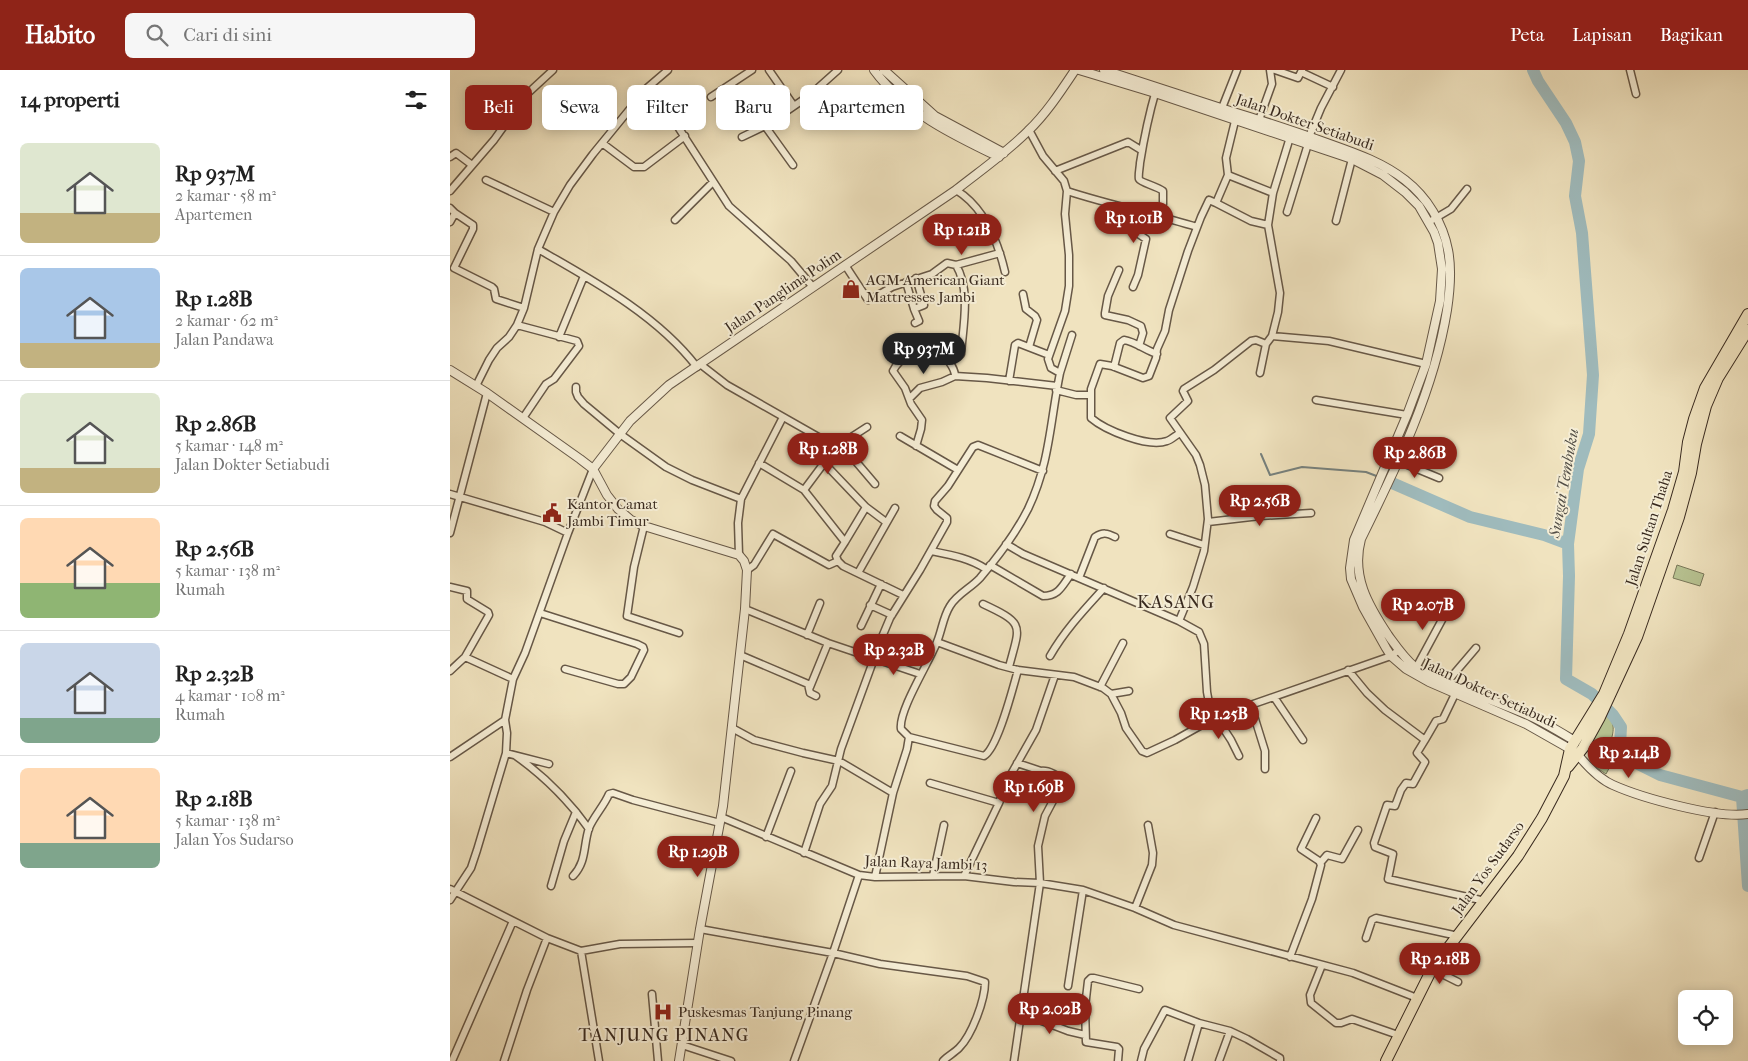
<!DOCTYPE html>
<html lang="id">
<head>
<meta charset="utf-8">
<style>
  :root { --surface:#fff; --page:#f6f6f6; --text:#222; --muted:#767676; --line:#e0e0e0; --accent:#8f2418 }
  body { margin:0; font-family:"IM FELL French Canon",serif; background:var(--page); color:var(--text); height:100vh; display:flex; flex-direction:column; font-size:19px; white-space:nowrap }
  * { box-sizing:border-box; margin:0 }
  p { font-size:16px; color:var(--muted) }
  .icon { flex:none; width:28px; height:28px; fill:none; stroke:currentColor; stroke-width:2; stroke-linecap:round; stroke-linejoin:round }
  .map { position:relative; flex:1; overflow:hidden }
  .details { display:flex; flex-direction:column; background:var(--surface); width:450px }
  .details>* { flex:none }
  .banner { position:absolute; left:15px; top:15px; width:475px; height:45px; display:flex; gap:10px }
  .tools { position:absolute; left:1228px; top:920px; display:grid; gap:10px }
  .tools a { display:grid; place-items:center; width:55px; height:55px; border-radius:8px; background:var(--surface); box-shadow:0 2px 12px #0003; font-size:25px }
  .price { position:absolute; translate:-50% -42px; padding:0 11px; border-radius:18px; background:var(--accent); color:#fff; font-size:16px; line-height:32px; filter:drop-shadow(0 1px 2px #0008) }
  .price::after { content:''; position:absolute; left:50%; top:30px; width:15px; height:11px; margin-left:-8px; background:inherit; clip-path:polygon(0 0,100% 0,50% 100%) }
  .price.current { background:#222; color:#fff }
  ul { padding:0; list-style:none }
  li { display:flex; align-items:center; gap:15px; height:125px; padding:0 20px }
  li+li { border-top:1px solid var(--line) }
  li span { display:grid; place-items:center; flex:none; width:140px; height:100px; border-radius:8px; color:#555 }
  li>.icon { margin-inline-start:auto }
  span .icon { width:60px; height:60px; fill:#fffc; stroke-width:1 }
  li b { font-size:21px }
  h2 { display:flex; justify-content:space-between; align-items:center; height:60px; padding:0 20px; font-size:21px }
  .pill { padding:0 18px; border-radius:8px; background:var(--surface); box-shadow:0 2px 12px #0003; font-size:18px; line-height:45px }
  .pill.current { background:var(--accent); color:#fff }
  header { display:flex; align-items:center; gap:30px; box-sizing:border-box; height:70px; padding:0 25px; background:var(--accent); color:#fff }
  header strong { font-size:24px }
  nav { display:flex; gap:28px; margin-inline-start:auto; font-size:18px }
  .search { width:350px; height:45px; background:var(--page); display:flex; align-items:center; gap:12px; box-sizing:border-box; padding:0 18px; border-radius:8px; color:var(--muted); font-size:19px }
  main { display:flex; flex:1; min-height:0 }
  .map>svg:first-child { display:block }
  .green { fill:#b8c493; stroke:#787759 }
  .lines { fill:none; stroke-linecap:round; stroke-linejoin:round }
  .stream { stroke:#76817e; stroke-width:2 }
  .river { stroke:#9fbbbd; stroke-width:12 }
  .minor-casing { stroke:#675847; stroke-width:9 }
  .tertiary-casing { stroke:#675847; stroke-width:10 }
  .trunk-casing { stroke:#392a1f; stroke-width:12 }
  .minor { stroke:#f5edd5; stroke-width:6 }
  .tertiary { stroke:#f5edd5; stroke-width:8 }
  .trunk { stroke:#f0e3bf; stroke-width:10 }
  .labels { text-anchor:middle; stroke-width:4; stroke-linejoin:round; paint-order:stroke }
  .street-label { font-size:15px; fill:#392a1f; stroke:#f5edd5 }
  .poi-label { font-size:15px; fill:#392a1f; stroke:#f5edd5; text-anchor:start }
  .water-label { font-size:16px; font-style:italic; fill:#524e46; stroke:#f5edd5 }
  .quarter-label { font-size:18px; letter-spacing:1px; fill:#392a1f; stroke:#f5edd5 }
</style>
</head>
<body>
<header>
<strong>Habito</strong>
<div class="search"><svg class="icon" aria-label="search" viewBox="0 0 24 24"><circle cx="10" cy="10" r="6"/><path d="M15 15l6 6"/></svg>Cari di sini</div>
<nav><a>Peta</a><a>Lapisan</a><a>Bagikan</a></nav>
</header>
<main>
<section class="details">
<h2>14 properti<svg class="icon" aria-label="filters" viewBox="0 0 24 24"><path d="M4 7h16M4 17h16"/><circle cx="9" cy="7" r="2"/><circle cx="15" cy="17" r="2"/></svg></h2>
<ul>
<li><span style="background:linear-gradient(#dfe7d0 70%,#c2b280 0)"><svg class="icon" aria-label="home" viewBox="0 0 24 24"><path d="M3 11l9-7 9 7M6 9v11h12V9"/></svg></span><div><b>Rp 937M</b><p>2 kamar · 58 m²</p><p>Apartemen</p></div></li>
<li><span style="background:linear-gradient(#a9c7e8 75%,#c2b280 0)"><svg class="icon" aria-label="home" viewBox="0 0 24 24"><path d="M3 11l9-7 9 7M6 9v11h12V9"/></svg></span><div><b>Rp 1.28B</b><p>2 kamar · 62 m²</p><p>Jalan Pandawa</p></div></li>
<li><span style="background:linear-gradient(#dfe7d0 75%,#c2b280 0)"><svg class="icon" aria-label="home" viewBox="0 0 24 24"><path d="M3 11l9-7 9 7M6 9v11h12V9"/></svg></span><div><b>Rp 2.86B</b><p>5 kamar · 148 m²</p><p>Jalan Dokter Setiabudi</p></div></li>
<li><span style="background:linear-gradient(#ffd9b3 65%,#8fb573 0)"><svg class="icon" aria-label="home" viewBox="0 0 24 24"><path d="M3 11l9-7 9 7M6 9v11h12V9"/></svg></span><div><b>Rp 2.56B</b><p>5 kamar · 138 m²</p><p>Rumah</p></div></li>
<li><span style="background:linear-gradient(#c9d6e8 75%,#7fa58c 0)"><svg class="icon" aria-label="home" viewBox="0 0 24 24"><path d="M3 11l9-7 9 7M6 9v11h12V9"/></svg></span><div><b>Rp 2.32B</b><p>4 kamar · 108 m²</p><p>Rumah</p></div></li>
<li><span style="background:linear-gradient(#ffd9b3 75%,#7fa58c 0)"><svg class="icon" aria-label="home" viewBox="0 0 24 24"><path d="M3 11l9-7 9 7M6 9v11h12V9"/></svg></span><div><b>Rp 2.18B</b><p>5 kamar · 138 m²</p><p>Jalan Yos Sudarso</p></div></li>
</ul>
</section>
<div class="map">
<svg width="1298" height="991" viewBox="0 0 1298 991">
  <rect width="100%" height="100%" fill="#f0e3bf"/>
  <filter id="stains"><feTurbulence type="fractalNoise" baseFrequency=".004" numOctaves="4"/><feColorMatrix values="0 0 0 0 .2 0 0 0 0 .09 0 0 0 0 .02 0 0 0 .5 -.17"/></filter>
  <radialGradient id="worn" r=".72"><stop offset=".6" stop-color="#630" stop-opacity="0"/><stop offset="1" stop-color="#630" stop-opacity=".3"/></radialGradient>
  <!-- green -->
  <path class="green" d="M1227,495L1254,504L1250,516L1223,508Z
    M1156,646C1169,654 1161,668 1158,681L1165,687L1156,704C1152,701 1146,698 1143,694C1134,679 1149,660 1156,646Z"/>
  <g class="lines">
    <!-- stream -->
    <path class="stream" d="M811,384L820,405L852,397L916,402L929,407"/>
    <!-- river -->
    <path class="river" d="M1083,0L1088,11L1116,53L1125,72L1129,91L1125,126L1132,163L1143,305L1139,364L1128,399L1118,474L1119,506L1116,609L1142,624L1163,645L1171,657L1170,675L1186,693L1210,705L1292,727L1298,725
      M942,413L1020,447L1094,465L1118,474
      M1292,727L1298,816"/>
    <!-- minor casing -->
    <g class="minor-casing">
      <path id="minor" d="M319,0L344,36
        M825,0L848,8L852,0
        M1180,0L1186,24
        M851,2L883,17
        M197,18L221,46L279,136L341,191L362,216
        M706,20C699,44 694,68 690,93C690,97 688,105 689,109C691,113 707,116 713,121V134L710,146
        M261,27L302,0
        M772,38L787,0
        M809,50L822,14L820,0
        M292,67L315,56
        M859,67L871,38L891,0
        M152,73L184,97H194L235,66
        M0,87L6,83L22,95
        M343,95L315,56L360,25L388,0
        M605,101L678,72L691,80
        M778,105L776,88L785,51
        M36,110L104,142
        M506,120C534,137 548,172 555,202
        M0,121L44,70L77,24L103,0
        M617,121C660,135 704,144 747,157
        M766,133L801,151L818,155
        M0,138L5,143L0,152
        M837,142L858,74
        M5,143L23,155V159L4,198L42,217L44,219L46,229L74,238
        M225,150L263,112
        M886,151L903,85
        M979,152L1001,139L1017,119
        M88,179C144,211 207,245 247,297
        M395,195L418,230L423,228L442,217L482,204L497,193L506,195C521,220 513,256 511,284L508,287L497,289
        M506,195L550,183
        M669,200L658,226L655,243V245L678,250L691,256L693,263L689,276
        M456,212L464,239L474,235L466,208
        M683,217L688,205L696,169L684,161L688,140
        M573,224L576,239L585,246L587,250L579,277
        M464,239L469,251L465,253
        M67,255L127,271L129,276L104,309L96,314L73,348
        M822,266L828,242L830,223L818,155L823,123L841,64
        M109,267L134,206
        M250,294L277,315L386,377
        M664,297L670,273L674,270C686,272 695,280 707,284
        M610,303L622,265
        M810,303L816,274
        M559,311L565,275L568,273L599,285
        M26,316L39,290L47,278L59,267L67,255L74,238L88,179L104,142L120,115L143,84L197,18L218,0
        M126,317V322L128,327L134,334L170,364L216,397L242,410L291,429L333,347
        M606,320L626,325H641
        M460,328L470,318L492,312L505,306L537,308L607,316
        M866,330L957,345
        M730,363C726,365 721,370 717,371C698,378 655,360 641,348V319L650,294L662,296L693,308L699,306L706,288L707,279L715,261L719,240L738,181L751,147L759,130L766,133L778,105L823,123
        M450,366L508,400
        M391,374L425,414
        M466,376L471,359L472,350L461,334L455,318L443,301C447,291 473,271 484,275C490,277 493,284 497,289C501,295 505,299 505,306
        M948,391L989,408
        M309,393L354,420L395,472L386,486L388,491L393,496L453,525
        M374,393L416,437L436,452
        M354,420L386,377L417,357
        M0,424L95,452L118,463
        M758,452L810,446L861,443
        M194,456L184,497L177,546L229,563
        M0,463L37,323
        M720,464L754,475
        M395,472L416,437
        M556,474L573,484L729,551L749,562L754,574L757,622L762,649
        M481,481C501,485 519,488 536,499
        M289,485L288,453L291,429
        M540,495L593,526C609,526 612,516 621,504
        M297,500L304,495L323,464L379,495L388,491
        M408,503L445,438
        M629,508L645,467C653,462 657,463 665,467
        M0,517L17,521V529L20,531L38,542L39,545L15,587L63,609
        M533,534C576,554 570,555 559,597
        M420,535L442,545
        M295,539L378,573L470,604
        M90,543L187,574L193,577L194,580L181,607L174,614H168L115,599
        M729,551L743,517L754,481L758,449L755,415L750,395L746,385L720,348L738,331L733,321L734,319L764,300L801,271L806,270L816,274L822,266L879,271L976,294
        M411,556L431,514
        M357,565L370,533
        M487,572L549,595L568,600L624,607L653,618L661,624L671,643L676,658L692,681L697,683L725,670L766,647L941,586L949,580
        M290,585L358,614L360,623L366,626
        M600,586C615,560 634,540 654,518
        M966,598L1000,535
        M568,600C563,617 548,678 534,686L459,667L451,659C448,641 480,591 487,572C492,560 493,547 500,536C507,524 521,518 530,508C548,487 566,463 578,439C600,393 600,352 610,303L601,298L598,289L615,241L619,216V185L615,144L617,121L614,111L593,86L579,60
        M898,600L917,623L935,640L975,670L967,683L975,692L963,714L956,713L951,720L945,736L937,735L924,773L925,777L943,784L938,809L1035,831
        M0,601L15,587
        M998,612L1003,605L1026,578
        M360,617L378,573
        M650,617L673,573
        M661,624L679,621
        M824,627L853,670
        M801,636L815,681V699
        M766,647L781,670L789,686
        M282,658L304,670L353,683L389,691L443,723
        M975,670L986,651L993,649L1005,624
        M56,683L99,694
        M66,686C94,706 119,731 139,759
        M0,687L55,650
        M480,713L549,733
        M271,747L409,805L425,807L514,806L564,812L590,813L633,820L685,838L724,855L903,903L967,928
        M316,767L341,701
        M354,783L370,734L382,716L391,679L432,567L440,548L470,500L497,452V448L487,440L484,436L485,431L498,416L523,377L528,375L593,401
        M1249,788L1265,742
        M871,792L877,785L892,789L908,760
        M409,805L383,883L430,894L517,906L535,912C535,930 522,965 509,978C504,983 498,986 493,991
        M123,806C137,791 133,776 139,758C144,746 154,736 159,724L163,723L183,730L270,753
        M483,806L494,755
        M514,806L549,733L560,706L586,660L605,605
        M425,807L443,723L457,679L459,667
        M101,816L114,771L126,742
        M0,819L97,868L131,881L170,874L247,873
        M0,830L21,798L27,780L56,683L57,663L55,650L63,609L75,583L118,463L143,399
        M685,838L702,795L703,783L698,755
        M250,859L383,883L344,991
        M916,868L922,850L926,848L1008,866
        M131,881L149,991
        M840,887L862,829L871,795L869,791L851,779L866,748
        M872,895L860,925L861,933L886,953H891L902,949L948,965
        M982,899L1008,912
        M618,916L633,820
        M202,924L208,991
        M571,943L618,961L635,965
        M232,975L281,991
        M2,991L63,851
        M54,991L77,920L97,868
        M564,991L590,813L588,776L595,746L613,712C610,706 598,700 591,701L567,693
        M668,991L669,979L667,977L636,972L635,937L638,911L641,908H644L689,919
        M691,991L694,979L715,940L749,953L780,961L797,969L830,988V991
        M738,991L749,953
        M769,991L780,961"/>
    </g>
    <!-- tertiary casing -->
    <g class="tertiary-casing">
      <path id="tertiary" d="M424,0C455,42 503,65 549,87
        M434,0L485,46L554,83
        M629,0L705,23L902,89L933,105L955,122L969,136L984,162L988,173L992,199L990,231L976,294L957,345L904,470L900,498L901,509L913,537L936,578L941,586L956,599L979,612L1076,654L1120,679
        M654,0C695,13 736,27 777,40C810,50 844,61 877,73C905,83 932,92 955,110C977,127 993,153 998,180C1002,200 1000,220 997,240C984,321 947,396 911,469C901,506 918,535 938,565C946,576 954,588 965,597C973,603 984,606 993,610C1021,623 1050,633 1078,645C1094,652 1110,662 1125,671
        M0,300L37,323L130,389L143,399L157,425L168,439L181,450L194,456L289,485L294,491L297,500L295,539L273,736L250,859L229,991
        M143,399L180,351L219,315L506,120C530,101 556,83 578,61C596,44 611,21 625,0
        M1128,685C1138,697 1149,709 1163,715C1192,728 1268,749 1298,744"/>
    </g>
    <!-- trunk casing -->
    <g class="trunk-casing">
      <path id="trunk" d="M1118,697L1133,678L1150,647L1187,567L1229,447L1241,403L1246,374L1256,336L1268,308L1298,260
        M936,991L982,899L1068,786L1092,748L1114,706L1120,679L1154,624L1179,564L1223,440L1234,402L1238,372L1244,349L1255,318L1298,244"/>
    </g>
    <!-- minor -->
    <use href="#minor" class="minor"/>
    <!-- tertiary -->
    <use href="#tertiary" class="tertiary"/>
    <!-- trunk -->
    <use href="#trunk" class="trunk"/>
  </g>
  <!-- icons -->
  <defs>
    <g id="shop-bare" transform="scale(1.5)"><path d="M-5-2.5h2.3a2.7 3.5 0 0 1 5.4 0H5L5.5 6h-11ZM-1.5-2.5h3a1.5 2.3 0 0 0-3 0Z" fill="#8f2418" stroke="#f5edd5" stroke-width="2.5" paint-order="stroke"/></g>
    <g id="civic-bare" transform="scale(1.5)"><path d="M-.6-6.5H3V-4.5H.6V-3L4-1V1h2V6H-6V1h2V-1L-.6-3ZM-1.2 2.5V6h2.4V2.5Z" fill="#8f2418" stroke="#f5edd5" stroke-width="2.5" paint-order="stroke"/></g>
    <g id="hospital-bare" transform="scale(1.5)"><path d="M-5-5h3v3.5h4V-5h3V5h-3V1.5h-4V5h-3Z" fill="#8f2418" stroke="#f5edd5" stroke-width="2.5" paint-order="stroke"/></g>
  </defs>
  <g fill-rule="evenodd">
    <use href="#shop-bare" x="401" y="219"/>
    <use href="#civic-bare" x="102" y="443"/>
    <use href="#hospital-bare" x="213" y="942"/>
  </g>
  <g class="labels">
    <!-- street labels -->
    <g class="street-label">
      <text transform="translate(855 52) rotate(19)" y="5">Jalan Dokter Setiabudi</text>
      <text transform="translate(333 221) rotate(-34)" y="5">Jalan Panglima Polim</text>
      <text transform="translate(1199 458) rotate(-72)" y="5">Jalan Sultan Thaha</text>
      <text transform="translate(1040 623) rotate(25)" y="5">Jalan Dokter Setiabudi</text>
      <text transform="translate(476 793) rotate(2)" y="5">Jalan Raya Jambi 13</text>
      <text transform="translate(1038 798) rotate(-54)" y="5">Jalan Yos Sudarso</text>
    </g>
    <!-- poi labels -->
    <g class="poi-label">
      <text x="416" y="215">AGM American Giant<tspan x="416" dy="17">Mattresses Jambi</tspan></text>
      <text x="117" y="439">Kantor Camat<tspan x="117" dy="17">Jambi Timur</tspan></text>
      <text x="228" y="947">Puskesmas Tanjung Pinang</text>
    </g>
    <!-- water labels -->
    <g class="water-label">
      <text transform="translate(1113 413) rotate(-80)" y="6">Sungai Tembuku</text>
    </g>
    <!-- quarter labels -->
    <g class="quarter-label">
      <text x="726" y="538">KASANG</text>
      <text x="214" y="971">TANJUNG PINANG</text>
    </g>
  </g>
  <rect width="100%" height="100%" filter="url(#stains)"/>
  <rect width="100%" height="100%" fill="url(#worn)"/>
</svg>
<div class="tools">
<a><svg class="icon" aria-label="locate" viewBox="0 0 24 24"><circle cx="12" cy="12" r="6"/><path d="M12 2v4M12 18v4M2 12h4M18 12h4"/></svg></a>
</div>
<b class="price" style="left:684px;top:174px">Rp 1.01B</b>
<b class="price" style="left:512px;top:186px">Rp 1.21B</b>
<b class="price current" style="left:474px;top:305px">Rp 937M</b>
<b class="price" style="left:378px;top:405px">Rp 1.28B</b>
<b class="price" style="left:965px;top:409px">Rp 2.86B</b>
<b class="price" style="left:810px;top:457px">Rp 2.56B</b>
<b class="price" style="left:973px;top:561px">Rp 2.07B</b>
<b class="price" style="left:444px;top:606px">Rp 2.32B</b>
<b class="price" style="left:769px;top:670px">Rp 1.25B</b>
<b class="price" style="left:1179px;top:709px">Rp 2.14B</b>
<b class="price" style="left:584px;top:743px">Rp 1.69B</b>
<b class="price" style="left:248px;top:808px">Rp 1.29B</b>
<b class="price" style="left:990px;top:915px">Rp 2.18B</b>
<b class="price" style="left:600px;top:965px">Rp 2.02B</b>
<div class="banner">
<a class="pill current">Beli</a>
<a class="pill">Sewa</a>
<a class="pill">Filter</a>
<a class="pill">Baru</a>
<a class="pill">Apartemen</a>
</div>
</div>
</main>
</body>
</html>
